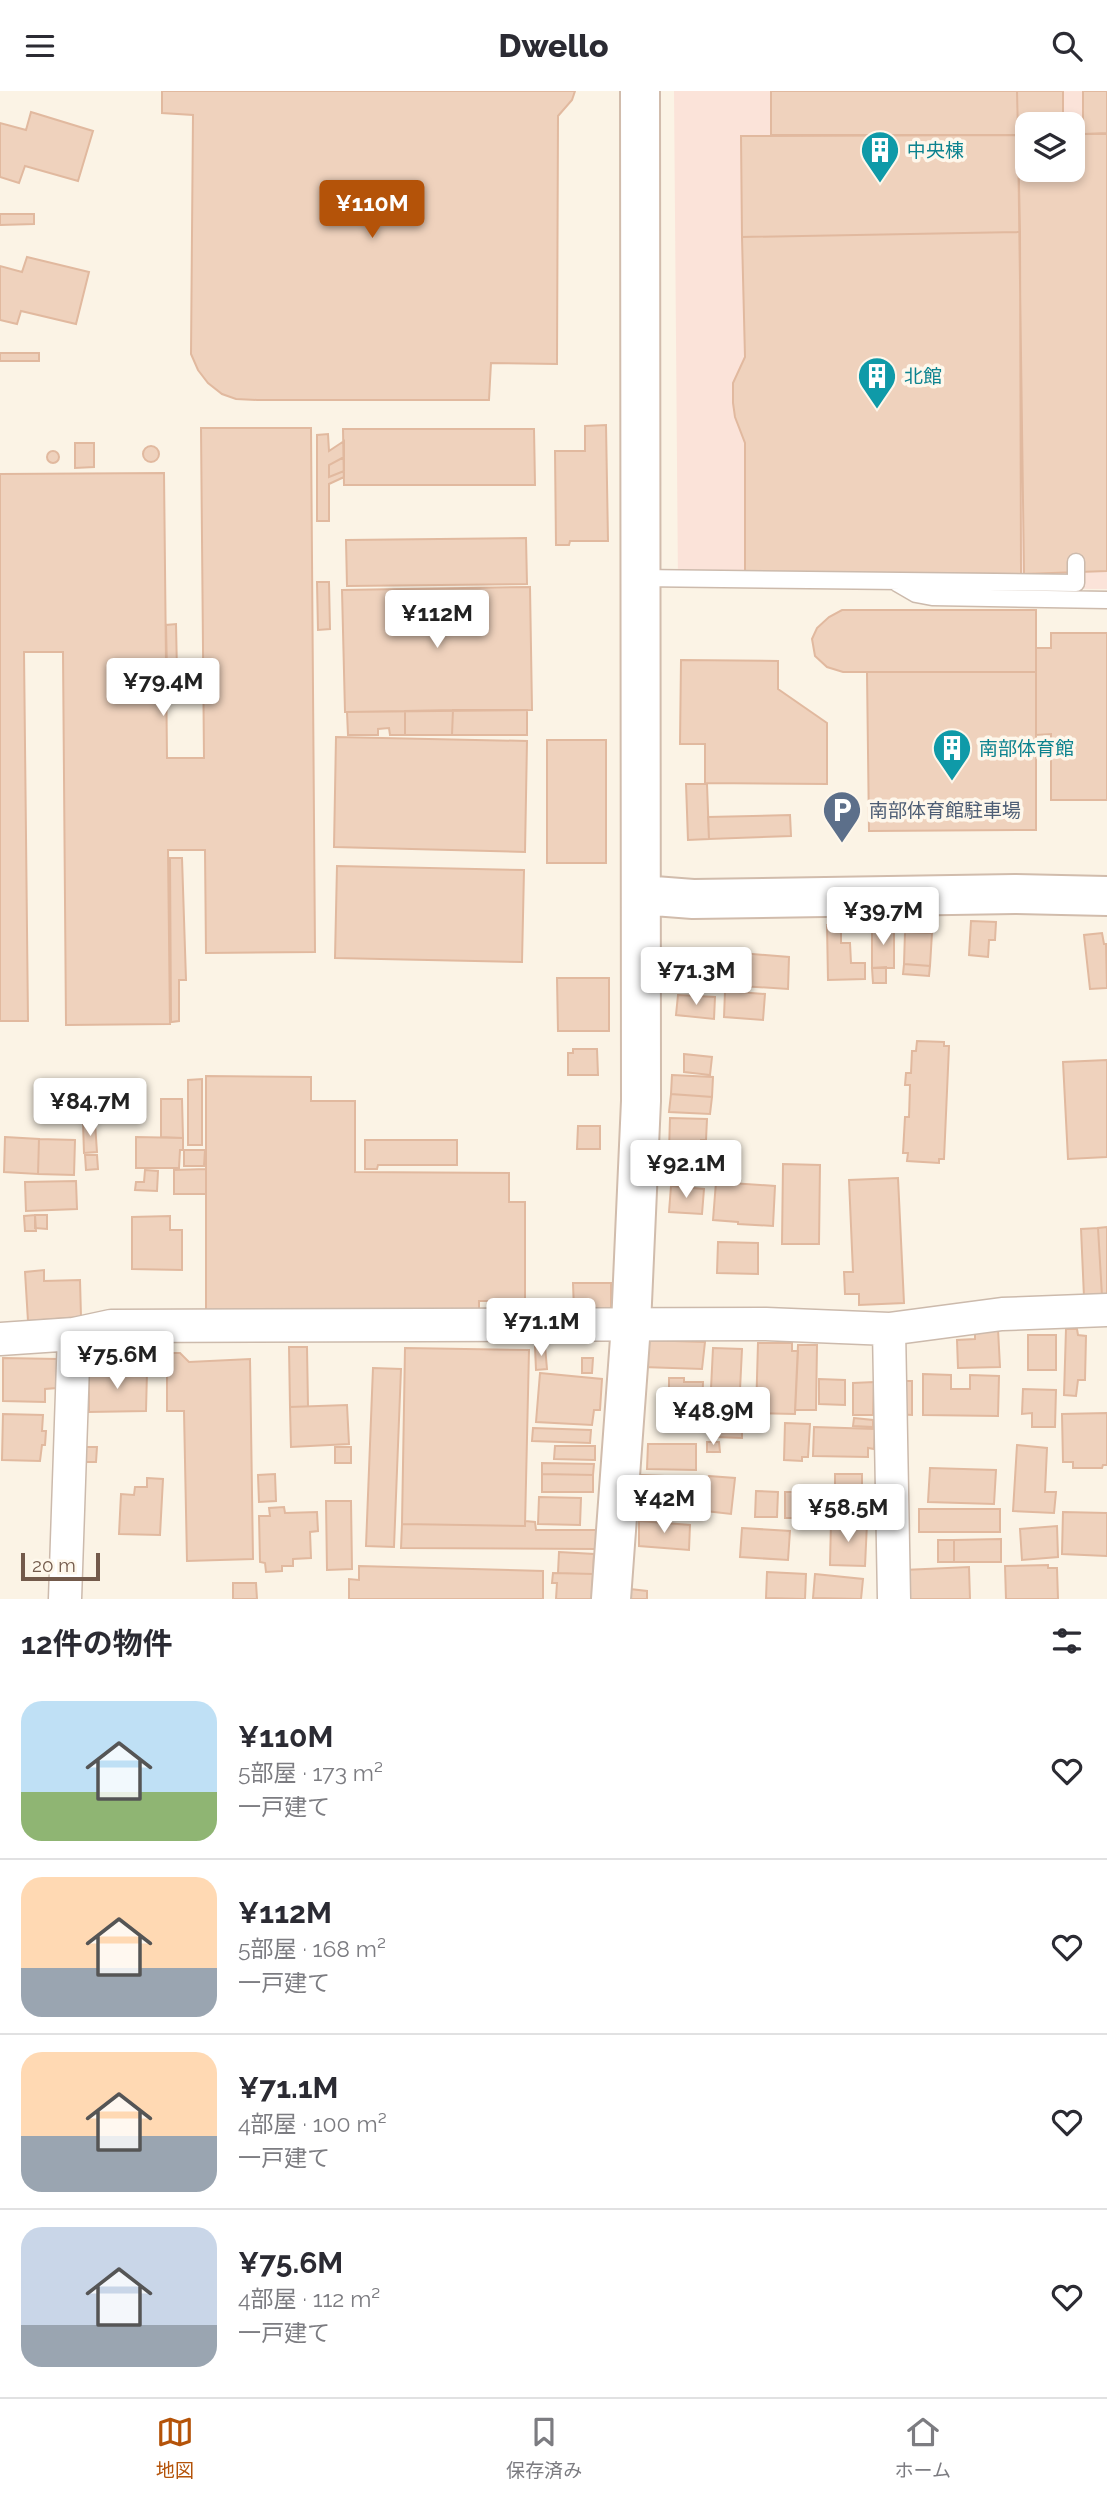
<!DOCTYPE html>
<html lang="ja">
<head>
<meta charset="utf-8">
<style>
  :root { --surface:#fff; --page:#f2f2f3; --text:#2b2b33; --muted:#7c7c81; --line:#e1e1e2; --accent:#b45309 }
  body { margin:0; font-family:Raleway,"Noto Sans JP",sans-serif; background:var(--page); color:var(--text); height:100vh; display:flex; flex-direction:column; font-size:26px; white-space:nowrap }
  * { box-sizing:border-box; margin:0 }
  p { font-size:23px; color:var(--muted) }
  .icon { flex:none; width:38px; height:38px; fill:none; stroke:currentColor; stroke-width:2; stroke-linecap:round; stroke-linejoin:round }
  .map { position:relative; height:1508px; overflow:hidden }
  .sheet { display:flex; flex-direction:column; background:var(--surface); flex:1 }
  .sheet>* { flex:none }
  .tools { position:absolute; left:1015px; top:21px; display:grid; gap:14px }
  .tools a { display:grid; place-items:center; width:70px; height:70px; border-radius:14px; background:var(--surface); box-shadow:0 4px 10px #0003; font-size:35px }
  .scale { position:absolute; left:21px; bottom:18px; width:79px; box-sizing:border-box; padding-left:7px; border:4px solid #735a4b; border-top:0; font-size:19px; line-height:24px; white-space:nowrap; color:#735a4b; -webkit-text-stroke:5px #fef7eb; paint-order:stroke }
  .price { position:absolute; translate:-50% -60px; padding:0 16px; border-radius:7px; background:#fff; color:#222; font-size:23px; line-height:46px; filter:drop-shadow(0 2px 4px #0008) }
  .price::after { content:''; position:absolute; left:50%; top:42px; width:21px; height:16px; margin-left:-10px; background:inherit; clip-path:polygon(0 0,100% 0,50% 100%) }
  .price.on { background:var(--accent); color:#fff }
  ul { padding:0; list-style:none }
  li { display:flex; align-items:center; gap:21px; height:175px; padding:0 21px }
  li+li { border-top:2px solid var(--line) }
  li span { display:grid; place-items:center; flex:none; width:196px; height:140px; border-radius:21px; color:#555 }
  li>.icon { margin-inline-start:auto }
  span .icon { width:84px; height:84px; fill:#fffc; stroke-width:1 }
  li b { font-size:30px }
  h2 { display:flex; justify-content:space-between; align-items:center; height:84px; padding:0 21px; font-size:30px }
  header { display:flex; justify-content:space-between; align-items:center; height:91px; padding:0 21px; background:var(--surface); font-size:32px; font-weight:800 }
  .menu { display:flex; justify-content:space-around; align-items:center; height:98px; border-top:2px solid var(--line); background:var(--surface); font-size:19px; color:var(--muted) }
  .menu a { display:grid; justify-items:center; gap:4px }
  .menu .on { color:var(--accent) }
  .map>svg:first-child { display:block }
  .commercial { fill:#fbe3d9; fill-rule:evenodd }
  .building { fill:#efd2bd; stroke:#e1b99f; stroke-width:2 }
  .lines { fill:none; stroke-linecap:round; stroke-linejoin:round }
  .lane-casing { stroke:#ccbaac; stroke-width:19 }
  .street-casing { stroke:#ccbaac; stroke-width:35 }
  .secondary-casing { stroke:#d1bcac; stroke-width:42 }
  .lane { stroke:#fff; stroke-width:16 }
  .street { stroke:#fff; stroke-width:32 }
  .secondary { stroke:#fff; stroke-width:38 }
  .labels { text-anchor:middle; stroke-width:7; stroke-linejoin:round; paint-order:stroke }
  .culture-label { font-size:19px; fill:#0d838f; stroke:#fef7eb; text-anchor:start }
  .service-label { font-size:19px; fill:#4e5e75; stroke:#fef7eb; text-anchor:start }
</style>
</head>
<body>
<header><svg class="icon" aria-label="menu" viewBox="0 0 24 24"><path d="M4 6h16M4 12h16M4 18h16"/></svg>Dwello<svg class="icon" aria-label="search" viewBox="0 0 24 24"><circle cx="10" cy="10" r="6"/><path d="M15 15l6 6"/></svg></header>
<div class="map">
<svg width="1107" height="1508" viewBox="0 0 1107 1508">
  <rect width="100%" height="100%" fill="#fbf3e5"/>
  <!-- commercial -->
  <path class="commercial" d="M674,0H1107V498L678,496ZM1027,33H1073V79H1027Z"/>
  <!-- building -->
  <path class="building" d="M162,0H575L572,9L558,25L557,273L491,272L489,309H257L236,308L222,303L208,292L198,279L191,263L193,24L162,22Z
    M771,0H1017L1018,44H771Z
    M1017,0H1063V33H1027V43H1018Z
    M1083,0H1107V42L1083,43Z
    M31,21L93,40L78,90L25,75L19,92L0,86V32L26,39Z
    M1073,43H1107V480L1024,483L1018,44H1027V79H1073Z
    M1018,44L1020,141L742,146L741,45Z
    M0,123H34V133L0,134Z
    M1020,141L1021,483L745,481V352L735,326L733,312V292L745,266L742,146Z
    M27,166L89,181L76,233L21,220L17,233L0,229V175L22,181Z
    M0,262H39V270H0Z
    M606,334L608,450H570L569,454H556L555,360H585V335Z
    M201,337H311L315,861L206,862L205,759H168L170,933L66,934L63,561H24L28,930H0V383L164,382L167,667H204Z
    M343,338H534L535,394H344Z
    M328,343L329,360L344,350V366L329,374V386L344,380V386L329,393V430H317V344Z
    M75,352H94V376L75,377Z
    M143 363a8 8 0 1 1 16 0a8 8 0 1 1-16 0Z
    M47 366a6 6 0 1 1 12 0a6 6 0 1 1-12 0Z
    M344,366V380L329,386V374Z
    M526,447L527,493L347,495L346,449Z
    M317,491H329L330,538L318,539Z
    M530,496L532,619L345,621L342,499Z
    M842,519H1036V581H843L827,576L815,565L812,548L817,537L829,526Z
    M176,533L177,581L167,582L166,534Z
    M1051,542H1107V709H1051V643L1036,644V557H1051Z
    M681,569L778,570V598L827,632V693L705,692V653H680Z
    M867,581H1036V739L869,740Z
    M453,619H527V644H452Z
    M453,619L452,644H405V620Z
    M405,620V644H390L389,637L378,638V644H348L347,621Z
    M336,646L527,650L525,761L334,756Z
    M547,649H606V772H547Z
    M686,693H707L709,748L688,749Z
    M790,724L791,745L709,748L708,726Z
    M170,767H182L186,889H179V930L171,931Z
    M337,775L524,779L522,871L335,867Z
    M971,830L996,831L995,849H989L988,866L969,864Z
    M906,833L933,835L932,842L905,841Z
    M827,834H841V852H850L851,872H865V888L828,889Z
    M872,834H894V877H872Z
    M905,841L932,842L930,875L904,873Z
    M1102,842L1104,853H1106L1107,897L1090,898L1084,844Z
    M729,861L789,866L788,898L725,894L727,863Z
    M680,863L699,865L698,873L679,871Z
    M699,868L717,870L715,889L684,886L685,872L698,873Z
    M904,873L930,875L929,885L903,883Z
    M886,876V892H873L872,877Z
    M557,887H609V940H558Z
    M725,900L765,903L763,929L724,926Z
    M678,904L715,906L714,928L676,924Z
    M917,950L944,951V955H949L944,1068H939V1072L907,1070L908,1062H903L905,1026H909L910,994H905L906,982H911L912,960H916Z
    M573,958H597L598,984H568V962H573Z
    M684,963L712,966L710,984L684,981Z
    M1107,969V1066L1068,1068L1063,971Z
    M672,984L713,986L712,1006L671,1003Z
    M206,985L311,986V1010H355V1081L509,1082V1111H525V1210H479V1224L206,1223Z
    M202,988V1054H188V989Z
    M671,1003L712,1006L710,1023L669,1021Z
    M161,1008H182L183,1047L161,1046Z
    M670,1027L707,1028L706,1049H701L700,1061L669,1060Z
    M83,1032H95L97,1061L84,1062Z
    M578,1035H600V1058H577Z
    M5,1046L39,1048L38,1083L4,1081Z
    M136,1046L183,1047V1059H180L179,1077H136Z
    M39,1048L75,1049L74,1084L38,1083Z
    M365,1049H457V1074H378L377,1078H365Z
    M184,1059H205L204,1075H184Z
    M85,1064H97L98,1078L86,1079Z
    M669,1065L700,1067L698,1093L667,1091Z
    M783,1073L820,1074L819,1153H782Z
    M206,1078V1103H174V1079Z
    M145,1079L158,1080L157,1100L135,1099L136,1091H144Z
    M898,1087L904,1212L859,1214V1203H845L844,1181H853L849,1089Z
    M76,1090L77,1118L26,1120L25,1091Z
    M716,1091L775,1095L773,1135L738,1133V1131L713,1129Z
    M671,1095L704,1098L702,1123L669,1121Z
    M35,1124H47V1138L35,1137Z
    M35,1124L36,1140H25L24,1125Z
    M170,1125V1139H182V1179L132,1178V1126Z
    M1107,1136V1205H1102L1098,1137Z
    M1098,1137L1102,1205L1084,1206L1081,1138Z
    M718,1151L758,1152V1183L717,1182Z
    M44,1179V1190L80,1189L81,1226L28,1230L25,1181Z
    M573,1192H611V1220H574Z
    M998,1238L1000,1276L958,1277L957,1249L975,1248V1240Z
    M1066,1238H1077L1078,1244L1086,1245L1085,1289H1078L1076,1305L1064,1304Z
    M1028,1244H1056V1279H1028Z
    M644,1249L705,1251L702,1278L643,1276Z
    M758,1252H792V1260H798L795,1323L756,1322Z
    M798,1254H817L816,1319H795Z
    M545,1255L547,1278L536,1279L535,1256Z
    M289,1256H307L308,1316H290Z
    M405,1257L529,1259L525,1435L402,1433Z
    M713,1257L742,1258L740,1299L711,1298Z
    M173,1262H180L189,1271L250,1268L253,1468L187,1470L184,1320H167V1271Z
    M3,1267L57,1268V1297L45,1298V1311L3,1310Z
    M582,1267H593L592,1282H582Z
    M89,1276H107V1282L147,1281L146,1320L89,1321Z
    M373,1277L401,1278L394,1456L366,1455Z
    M540,1282L602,1288L600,1319H594L592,1334L536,1331Z
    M923,1283L951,1284V1298H970V1284L999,1285L998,1325L923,1324Z
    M669,1287H684V1291H703L702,1320H669Z
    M819,1288L845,1289V1314L819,1313Z
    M895,1290H912V1324L895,1323Z
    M874,1291L873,1324H853V1292Z
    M1023,1298L1056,1299L1055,1336H1032V1322L1022,1323Z
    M716,1304L741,1306L740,1321L715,1320Z
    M347,1314L349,1353L291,1356L290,1316Z
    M1107,1322V1374H1103L1102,1377H1073V1371H1063L1062,1323Z
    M3,1323L43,1324L42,1340H46L45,1354H42L40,1370L2,1369Z
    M716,1324L742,1325V1347L715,1346Z
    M854,1327L873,1329V1336L853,1335Z
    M785,1332L810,1333L808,1366H802V1370L784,1369Z
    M814,1336L875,1338L874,1358L868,1357V1366L813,1365Z
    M533,1337L591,1339L590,1352L532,1350Z
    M707,1351H719L720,1361H707Z
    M648,1353H696V1379L647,1378Z
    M1017,1354L1047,1357L1045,1401H1056L1054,1422L1013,1420Z
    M555,1355H595V1369L554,1368Z
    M81,1356H97L96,1371H81Z
    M335,1356H351V1372H335Z
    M542,1372L594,1373L593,1384L542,1383Z
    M930,1377L996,1379L994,1413L928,1411Z
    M275,1383L276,1410L259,1411L258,1384Z
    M542,1383L593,1384V1401H542Z
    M835,1383H862V1422H835Z
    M640,1384L689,1386V1401H701L700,1422L635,1419L636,1392H640Z
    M709,1385L735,1387L731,1423L706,1420Z
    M147,1387L163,1388L160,1444L119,1443L121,1403L134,1404L135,1396H147Z
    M756,1400L778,1401L777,1426H755Z
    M785,1401H819L818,1427H785Z
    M539,1406L581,1407L580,1434L538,1433Z
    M326,1410H351L352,1478L327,1479Z
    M284,1416L285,1422L317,1421L318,1440L310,1441L311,1467L293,1468V1475H282V1480L266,1481L265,1472L260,1471L259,1425H270L269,1417Z
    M919,1418H1000V1441H919Z
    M1063,1421L1107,1422V1465L1062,1463Z
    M525,1430L535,1431L536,1439H597V1458L401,1457L402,1433L525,1435Z
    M639,1430L690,1434L689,1459L639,1455Z
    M831,1431L867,1432L865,1475L830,1474Z
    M1057,1435L1058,1466L1022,1469L1020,1438Z
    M742,1437L790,1440L788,1469L740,1466Z
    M1001,1448V1471H954V1449Z
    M938,1449H954V1471H938Z
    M559,1461L594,1463L593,1483L558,1482Z
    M1048,1474V1477H1057L1058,1508H1006L1005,1475Z
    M359,1475L543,1480V1508H349V1488L359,1489Z
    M969,1476L970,1508H906L904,1479Z
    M767,1481L806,1483L805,1508L766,1507Z
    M553,1482L593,1483L592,1508H556L557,1492H552Z
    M815,1483L863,1488L861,1508L813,1507Z
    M233,1492H256L257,1508H233Z
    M630,1498L647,1500V1508H629Z"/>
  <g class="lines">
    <!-- lane casing -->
    <g class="lane-casing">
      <path id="lane" d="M639,487L1076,492V471
        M897,492L916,503L932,506L1107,509"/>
    </g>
    <!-- street casing -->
    <g class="street-casing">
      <path id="street" d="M889,1238L894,1508
        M0,1248L74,1243L111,1235L766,1233L889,1238L1002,1223L1107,1219
        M65,1508L74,1243"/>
    </g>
    <!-- secondary casing -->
    <g class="secondary-casing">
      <path id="secondary" d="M641,804L693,808L1015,803L1107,805
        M611,1508L631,1234L641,1010L640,0"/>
    </g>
    <!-- lane -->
    <use href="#lane" class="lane"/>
    <!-- street -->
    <use href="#street" class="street"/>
    <!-- secondary -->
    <use href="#secondary" class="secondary"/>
  </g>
  <!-- icons -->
  <defs>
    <g id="building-pin" transform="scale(2.0125)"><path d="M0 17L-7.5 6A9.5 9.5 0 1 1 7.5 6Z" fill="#0f9aa8" stroke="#fef7eb"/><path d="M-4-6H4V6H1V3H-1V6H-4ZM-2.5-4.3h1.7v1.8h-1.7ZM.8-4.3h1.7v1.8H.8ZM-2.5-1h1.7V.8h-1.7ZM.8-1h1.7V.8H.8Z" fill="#fff"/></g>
    <g id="parking-pin" transform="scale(2.0125)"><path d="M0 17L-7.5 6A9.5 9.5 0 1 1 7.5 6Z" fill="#5c6f8a" stroke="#fef7eb"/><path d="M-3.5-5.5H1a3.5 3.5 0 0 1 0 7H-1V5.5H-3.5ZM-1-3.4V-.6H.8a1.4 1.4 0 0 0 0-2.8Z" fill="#fff"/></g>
  </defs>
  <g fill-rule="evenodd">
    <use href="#building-pin" x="880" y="59"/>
    <use href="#building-pin" x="877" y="285"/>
    <use href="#building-pin" x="952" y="657"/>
    <use href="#parking-pin" x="842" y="719"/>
  </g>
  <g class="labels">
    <!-- culture labels -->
    <g class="culture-label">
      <text x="907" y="66">中央棟</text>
      <text x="904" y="292">北館</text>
      <text x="979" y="664">南部体育館</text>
    </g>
    <!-- service labels -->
    <g class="service-label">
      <text x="869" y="726">南部体育館駐車場</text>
    </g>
  </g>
</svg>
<div class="tools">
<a><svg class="icon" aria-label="layers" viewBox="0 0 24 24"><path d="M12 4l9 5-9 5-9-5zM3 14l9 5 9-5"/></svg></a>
</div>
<div class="scale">20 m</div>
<b class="price on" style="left:372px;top:149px">¥110M</b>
<b class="price" style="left:437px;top:559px">¥112M</b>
<b class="price" style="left:163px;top:627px">¥79.4M</b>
<b class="price" style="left:883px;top:856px">¥39.7M</b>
<b class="price" style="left:696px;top:916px">¥71.3M</b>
<b class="price" style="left:90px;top:1047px">¥84.7M</b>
<b class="price" style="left:686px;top:1109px">¥92.1M</b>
<b class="price" style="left:541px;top:1267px">¥71.1M</b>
<b class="price" style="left:117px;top:1300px">¥75.6M</b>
<b class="price" style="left:713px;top:1356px">¥48.9M</b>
<b class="price" style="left:664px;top:1444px">¥42M</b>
<b class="price" style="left:848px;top:1453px">¥58.5M</b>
</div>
<section class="sheet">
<h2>12件の物件<svg class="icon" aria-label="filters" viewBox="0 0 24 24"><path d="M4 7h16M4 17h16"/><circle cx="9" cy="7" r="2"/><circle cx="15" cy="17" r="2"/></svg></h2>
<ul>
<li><span style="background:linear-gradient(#bfe0f5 65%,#8fb573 0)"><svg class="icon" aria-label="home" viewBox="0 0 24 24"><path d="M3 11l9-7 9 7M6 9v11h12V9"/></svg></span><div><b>¥110M</b><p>5部屋 · 173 m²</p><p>一戸建て</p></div><svg class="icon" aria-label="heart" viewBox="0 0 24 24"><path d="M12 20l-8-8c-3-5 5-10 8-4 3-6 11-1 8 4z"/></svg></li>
<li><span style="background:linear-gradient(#ffd9b3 65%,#9aa5b1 0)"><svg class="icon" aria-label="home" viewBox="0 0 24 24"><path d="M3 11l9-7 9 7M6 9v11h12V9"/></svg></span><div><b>¥112M</b><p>5部屋 · 168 m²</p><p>一戸建て</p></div><svg class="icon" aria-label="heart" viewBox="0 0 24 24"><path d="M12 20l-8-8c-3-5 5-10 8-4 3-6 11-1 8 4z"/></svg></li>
<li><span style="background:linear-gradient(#ffd9b3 60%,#9aa5b1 0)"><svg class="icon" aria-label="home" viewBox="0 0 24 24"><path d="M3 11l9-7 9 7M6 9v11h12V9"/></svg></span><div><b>¥71.1M</b><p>4部屋 · 100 m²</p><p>一戸建て</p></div><svg class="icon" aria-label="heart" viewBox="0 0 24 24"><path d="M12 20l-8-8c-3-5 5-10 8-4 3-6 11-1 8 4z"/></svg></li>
<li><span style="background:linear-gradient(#c9d6e8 70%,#9aa5b1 0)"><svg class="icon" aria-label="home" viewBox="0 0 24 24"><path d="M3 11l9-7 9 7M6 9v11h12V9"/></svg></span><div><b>¥75.6M</b><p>4部屋 · 112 m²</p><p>一戸建て</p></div><svg class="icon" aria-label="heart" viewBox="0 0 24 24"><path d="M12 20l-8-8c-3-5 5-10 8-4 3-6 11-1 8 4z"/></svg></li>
</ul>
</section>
<nav class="menu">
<a class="on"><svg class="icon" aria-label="map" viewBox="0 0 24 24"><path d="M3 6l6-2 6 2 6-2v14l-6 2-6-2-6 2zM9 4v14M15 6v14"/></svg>地図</a>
<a><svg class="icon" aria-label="saved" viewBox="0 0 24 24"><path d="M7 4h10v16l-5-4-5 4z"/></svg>保存済み</a>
<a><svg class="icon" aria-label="home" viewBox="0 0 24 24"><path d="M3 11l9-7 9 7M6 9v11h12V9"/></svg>ホーム</a>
</nav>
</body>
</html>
